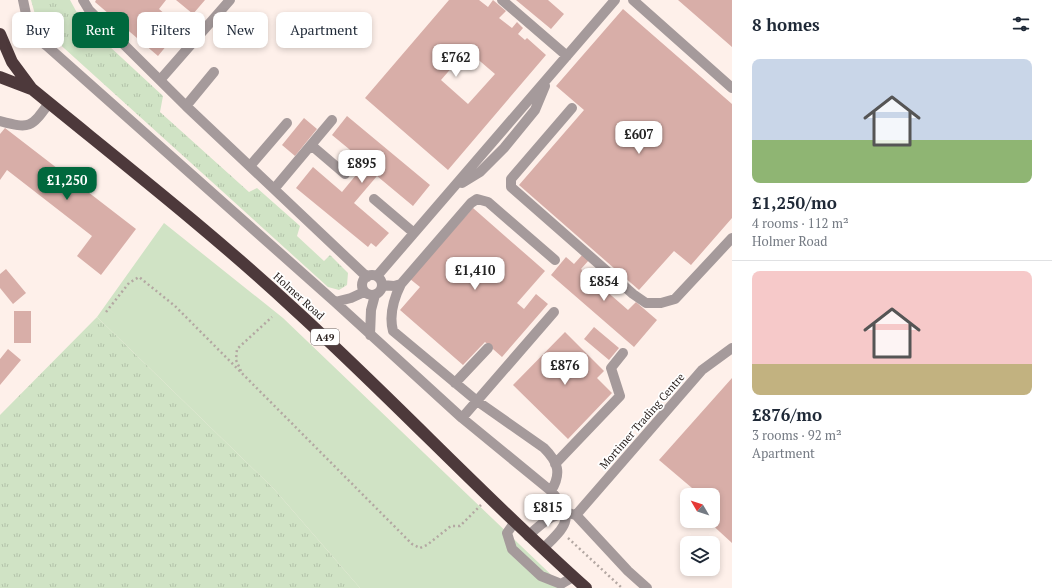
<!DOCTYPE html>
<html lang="en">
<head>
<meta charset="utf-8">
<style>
  :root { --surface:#fff; --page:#f6f6f7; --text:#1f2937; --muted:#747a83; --line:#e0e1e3; --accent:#00683d }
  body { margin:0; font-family:"PT Serif",serif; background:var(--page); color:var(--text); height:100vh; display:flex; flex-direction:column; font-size:15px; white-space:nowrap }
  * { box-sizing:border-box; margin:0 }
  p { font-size:13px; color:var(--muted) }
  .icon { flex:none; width:22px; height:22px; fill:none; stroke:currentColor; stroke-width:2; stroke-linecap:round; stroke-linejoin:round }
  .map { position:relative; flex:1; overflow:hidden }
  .panel { display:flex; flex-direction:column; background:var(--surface); width:320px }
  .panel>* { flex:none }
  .hud { position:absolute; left:12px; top:12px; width:380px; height:36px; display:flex; gap:8px }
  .needle { width:26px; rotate:309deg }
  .buttons { position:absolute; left:680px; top:488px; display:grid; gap:8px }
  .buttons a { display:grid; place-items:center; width:40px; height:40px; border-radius:8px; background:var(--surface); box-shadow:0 2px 6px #0003; font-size:20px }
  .price { position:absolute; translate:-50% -34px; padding:0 9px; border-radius:8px; background:#fff; color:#222; font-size:13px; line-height:26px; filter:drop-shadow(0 1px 2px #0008) }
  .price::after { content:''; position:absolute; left:50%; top:24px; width:12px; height:9px; margin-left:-6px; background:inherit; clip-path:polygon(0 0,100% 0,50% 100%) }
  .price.current { background:var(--accent); color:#fff }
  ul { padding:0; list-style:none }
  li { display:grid; align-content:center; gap:8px; height:212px; padding:0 20px }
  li+li { border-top:1px solid var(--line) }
  li span { display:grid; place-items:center; height:124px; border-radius:8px; color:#555 }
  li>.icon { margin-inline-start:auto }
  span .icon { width:72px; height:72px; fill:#fffc; stroke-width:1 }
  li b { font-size:17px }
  h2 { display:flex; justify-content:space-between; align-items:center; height:48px; padding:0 20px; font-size:17px }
  .tag { padding:0 14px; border-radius:8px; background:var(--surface); box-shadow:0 2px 6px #0003; font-size:14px; line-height:36px }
  .tag.current { background:var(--accent); color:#fff }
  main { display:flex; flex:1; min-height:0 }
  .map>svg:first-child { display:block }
  .grass { fill:url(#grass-tufts) }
  .garden { fill:#d0e3c5 }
  .building { fill:#d8aea8; fill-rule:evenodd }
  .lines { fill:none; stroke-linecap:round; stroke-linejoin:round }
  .path { stroke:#b3a7a2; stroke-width:2.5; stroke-dasharray:2 3; stroke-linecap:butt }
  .minor { stroke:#a59a9b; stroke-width:10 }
  .highway { stroke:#4d393b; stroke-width:12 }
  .labels { text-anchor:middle; stroke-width:3.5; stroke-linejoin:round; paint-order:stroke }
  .shield { fill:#fff; stroke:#66605e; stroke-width:1 }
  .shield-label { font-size:10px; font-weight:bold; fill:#251c19 }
  .street-label { font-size:11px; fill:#251c19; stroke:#fff }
</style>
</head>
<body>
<main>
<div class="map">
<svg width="732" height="588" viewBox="0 0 732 588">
  <defs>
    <pattern id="grass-tufts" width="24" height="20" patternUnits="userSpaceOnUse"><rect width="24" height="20" fill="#d0e3c5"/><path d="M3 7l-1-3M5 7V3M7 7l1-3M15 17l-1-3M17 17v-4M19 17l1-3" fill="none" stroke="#b2c2a9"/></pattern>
  </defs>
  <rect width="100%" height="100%" fill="#fef0ea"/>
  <!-- grass -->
  <path class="grass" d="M31,0H70L81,20L163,96L160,112L249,192L257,188L300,226L297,236L324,261L330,255L348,273L347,285L339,290L328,287L44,30L36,18Z
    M97,317L274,489L360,588H0V415Z"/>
  <!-- garden -->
  <path class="garden" d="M164,223L283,318L565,588H360L274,489L97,317Z"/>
  <!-- building -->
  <path class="building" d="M96,0H166L159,9L181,28L158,56L95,2Z
    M176,0H205L193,14Z
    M449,0H479L488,7L493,0L506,11L499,18L512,28L517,22L523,28L518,34L525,40L527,38L546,55L448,170L365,98ZM467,50L495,74L468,104L441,80Z
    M516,0H548L564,14L551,29Z
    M678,0H732V47Z
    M623,9L732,104V218L691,265L674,251L639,290L519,185L584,110L556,86Z
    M347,116L430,185L413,206L377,176L354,203L389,233L376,247L371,243L368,247L296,188L313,167L342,192L366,163L332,135Z
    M304,118L317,129L295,156L282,145Z
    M5,128L136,229L101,275L77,256L92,236L7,170L0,180V134Z
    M473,208L545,271L517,303L524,309L536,294L548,304L502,357L485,342L463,365L400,310L420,287L410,279Z
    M583,254L589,260L581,269L628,310L636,302L657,320L634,347L551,275L566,257L574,264Z
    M6,269L26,293L13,304L0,288V274Z
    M14,311H31V343H14Z
    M594,327L619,348L609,360L584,339Z
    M565,332L604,371L597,378L612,393L568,439L513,385Z
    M8,349L21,360L0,385V359Z
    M732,378V543L708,521H713V495H687V502L683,498L692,488L659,460Z"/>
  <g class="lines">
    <!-- path -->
    <path class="path" d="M106,312L129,283L139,277L175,306L412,544L420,548L427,545L451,526H460L481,505
      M241,371L236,360L237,349L272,317
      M568,538L622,588"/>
    <!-- minor -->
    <path class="minor" d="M23,0L30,33L47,46L335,302L462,418L551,491C576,520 566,525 543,549
      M83,0L89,10L186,106L367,277
      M502,0L567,56
      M633,0L732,88
      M160,80L230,0
      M186,106L214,72
      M572,108L511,179V187L633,294L646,303H661L675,299L732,238
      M0,121C30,129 31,128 49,103
      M311,145L345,174
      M250,166L287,123
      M462,183L480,172L504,148L535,110L545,86
      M274,189L332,120
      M374,199L414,233
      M362 285a10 10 0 1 1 20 0a10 10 0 1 1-20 0Z
      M377,276L615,0
      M401,284C394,298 389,316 393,331L477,401L544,448C558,462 562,473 551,491
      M382,285L394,286L401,284L471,203L477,199L488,202L555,260
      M335,302L351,298L364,292
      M370,335L371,310L375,295
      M455,383L488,348
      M462,418L554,312
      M555,464L620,396L611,368L623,353
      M576,515L702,370L732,348
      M514,523L507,533L512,549L541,576L561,584L573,577
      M528,536C542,523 556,509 576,515L628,571L647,588"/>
    <!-- highway -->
    <path class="highway" d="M0,34L12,62L32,89C120,161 210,231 293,308C393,399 485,498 586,588
      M0,77L31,89"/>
  </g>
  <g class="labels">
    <!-- shield labels -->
    <rect class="shield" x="311" y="329" width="28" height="16" rx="3"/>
    <g class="shield-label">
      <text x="325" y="341">A49</text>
    </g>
    <!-- street labels -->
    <g class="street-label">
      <text transform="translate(299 296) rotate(42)" y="4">Holmer Road</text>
      <text transform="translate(642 421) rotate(-49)" y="4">Mortimer Trading Centre</text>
    </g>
  </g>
</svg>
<div class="buttons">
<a><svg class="needle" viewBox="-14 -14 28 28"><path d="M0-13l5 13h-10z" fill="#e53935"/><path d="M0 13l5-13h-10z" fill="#747a83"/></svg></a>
<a><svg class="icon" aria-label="layers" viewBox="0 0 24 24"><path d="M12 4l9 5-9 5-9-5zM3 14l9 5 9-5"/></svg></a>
</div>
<b class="price" style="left:456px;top:78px">£762</b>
<b class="price" style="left:639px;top:155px">£607</b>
<b class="price" style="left:362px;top:184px">£895</b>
<b class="price current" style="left:67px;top:201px">£1,250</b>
<b class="price" style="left:475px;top:291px">£1,410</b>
<b class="price" style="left:604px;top:302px">£854</b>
<b class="price" style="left:565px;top:386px">£876</b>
<b class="price" style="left:548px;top:528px">£815</b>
<div class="hud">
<a class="tag">Buy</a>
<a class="tag current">Rent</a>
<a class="tag">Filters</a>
<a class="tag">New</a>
<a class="tag">Apartment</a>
</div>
</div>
<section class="panel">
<h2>8 homes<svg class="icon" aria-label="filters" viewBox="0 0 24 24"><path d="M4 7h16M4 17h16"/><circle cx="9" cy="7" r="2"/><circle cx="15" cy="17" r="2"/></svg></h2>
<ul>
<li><span style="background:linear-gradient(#c9d6e8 65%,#8fb573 0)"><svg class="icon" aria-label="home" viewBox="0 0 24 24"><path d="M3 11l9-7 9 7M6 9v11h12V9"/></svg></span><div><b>£1,250/mo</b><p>4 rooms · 112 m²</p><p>Holmer Road</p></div></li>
<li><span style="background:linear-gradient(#f6c9c9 75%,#c2b280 0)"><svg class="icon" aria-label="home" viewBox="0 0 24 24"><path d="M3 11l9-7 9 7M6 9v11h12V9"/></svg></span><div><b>£876/mo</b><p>3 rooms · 92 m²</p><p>Apartment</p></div></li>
</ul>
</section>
</main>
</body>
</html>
